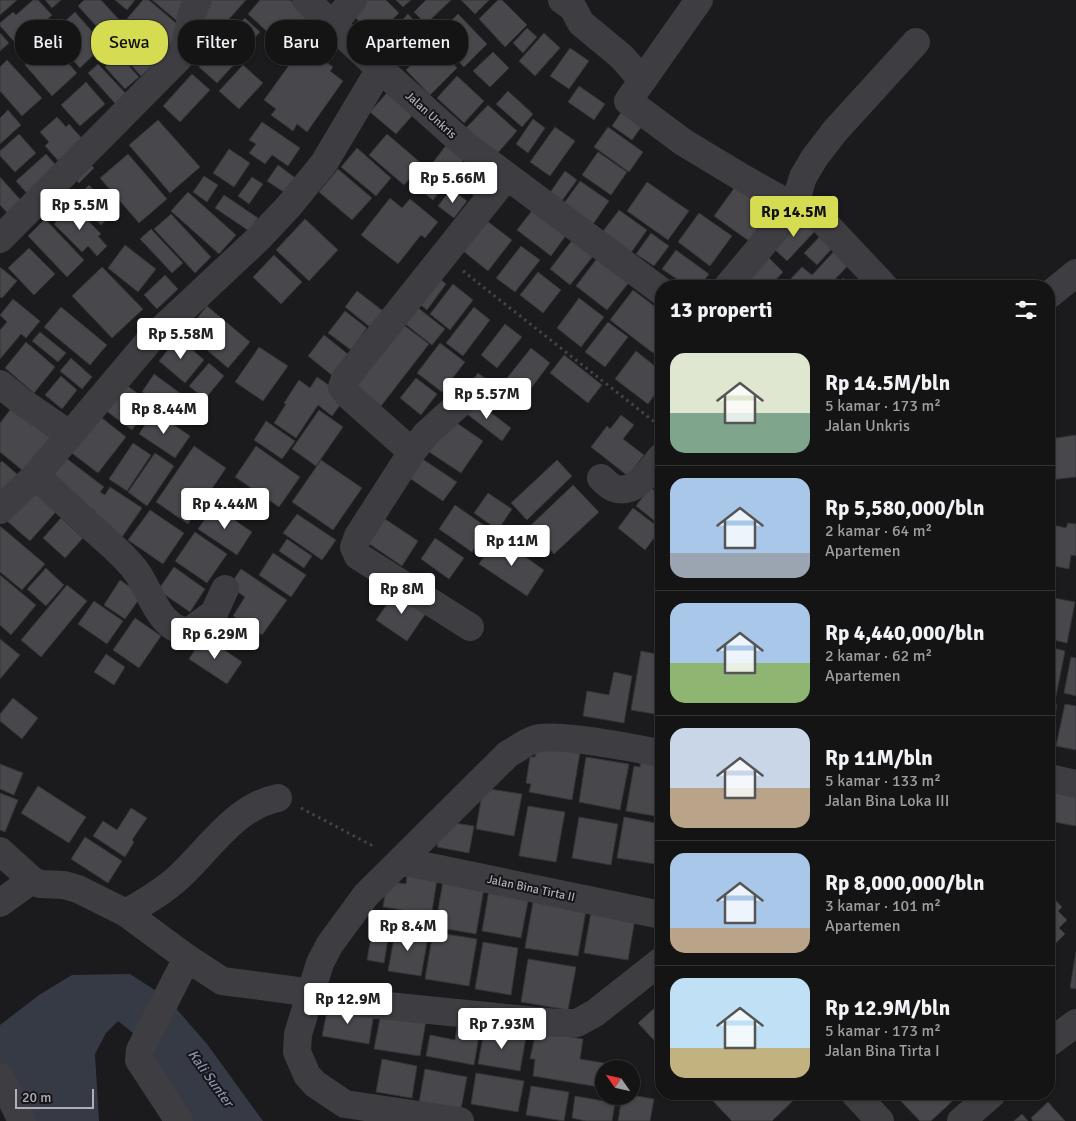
<!DOCTYPE html>
<html lang="id">
<head>
<meta charset="utf-8">
<style>
  :root { --surface:#141415; --page:#1d1d1e; --text:#f1f3f6; --muted:#9d9ea0; --line:#333334; --accent:#d6dc51 }
  body { margin:0; font-family:Signika,sans-serif; background:var(--page); color:var(--text); height:100vh; display:flex; flex-direction:column; font-size:19px; white-space:nowrap }
  * { box-sizing:border-box; margin:0 }
  p { font-size:16px; color:var(--muted) }
  .icon { flex:none; width:28px; height:28px; fill:none; stroke:currentColor; stroke-width:2; stroke-linecap:round; stroke-linejoin:round }
  .map { position:relative; flex:1; overflow:hidden }
  .drawer { position:absolute; left:655px; top:280px; width:400px; height:820px; display:flex; flex-direction:column; background:var(--surface); border-radius:20px; box-shadow:0 1px 4px #0004,0 0 0 1px var(--line) }
  .drawer>* { flex:none }
  .hud { position:absolute; left:15px; top:20px; width:475px; height:45px; display:flex; gap:10px }
  .needle { width:32px; rotate:304deg }
  .buttons { position:absolute; left:595px; top:1060px; display:grid; gap:10px }
  .buttons a { display:grid; place-items:center; width:45px; height:45px; border-radius:50%; background:var(--surface); box-shadow:0 1px 4px #0004,0 0 0 1px var(--line); font-size:25px }
  .scale { position:absolute; left:15px; bottom:12px; width:79px; box-sizing:border-box; padding-left:5px; border:2px solid #afaeba; border-top:0; font-size:14px; line-height:18px; white-space:nowrap; color:#afaeba; -webkit-text-stroke:4px #161517; paint-order:stroke }
  .price { position:absolute; translate:-50% -42px; padding:0 11px; border-radius:5px; background:#fff; color:#222; font-size:16px; line-height:32px; filter:drop-shadow(0 1px 2px #0008) }
  .price::after { content:''; position:absolute; left:50%; top:30px; width:15px; height:11px; margin-left:-8px; background:inherit; clip-path:polygon(0 0,100% 0,50% 100%) }
  .price.active { background:var(--accent); color:#111 }
  ul { padding:0; list-style:none }
  li { display:flex; align-items:center; gap:15px; height:125px; padding:0 15px }
  li+li { border-top:1px solid var(--line) }
  li span { display:grid; place-items:center; flex:none; width:140px; height:100px; border-radius:15px; color:#555 }
  li>.icon { margin-inline-start:auto }
  span .icon { width:60px; height:60px; fill:#fffc; stroke-width:1 }
  li b { font-size:21px }
  h2 { display:flex; justify-content:space-between; align-items:center; height:60px; padding:0 15px; font-size:21px }
  .pill { padding:0 18px; border-radius:20px; background:var(--surface); box-shadow:0 1px 4px #0004,0 0 0 1px var(--line); font-size:18px; line-height:45px }
  .pill.active { background:var(--accent); color:#111 }
  .map>svg:first-child { display:block }
  .water { fill:#363a44 }
  .building { fill:#48474b; stroke:#353437 }
  .lines { fill:none; stroke-linecap:round; stroke-linejoin:round }
  .path { stroke:#444349; stroke-width:3; stroke-dasharray:2.5 4; stroke-linecap:butt }
  .minor { stroke:#3e3d42; stroke-width:28 }
  .labels { text-anchor:middle; stroke-width:4; stroke-linejoin:round; paint-order:stroke }
  .street-label { font-size:12px; fill:#afaeba; stroke:#161517 }
  .water-label { font-size:14px; font-style:italic; fill:#8a90b0; stroke:#161517 }
</style>
</head>
<body>
<div class="map">
<svg width="1076" height="1121" viewBox="0 0 1076 1121">
  <rect width="100%" height="100%" fill="#1b1a1c"/>
  <!-- water -->
  <path class="water" d="M130,974L167,998L207,1044L263,1121H179L144,1042L118,1021L106,1033L95,1054L99,1121H22L0,1077V1025L39,995L72,975Z"/>
  <!-- building -->
  <path class="building" d="M0,0H17L0,15Z
    M33,0H38L52,15L32,33L36,38L22,50L0,26V23L13,12L16,15Z
    M45,0H61L52,8Z
    M84,0H101L123,24L108,39L78,6Z
    M115,0H135L127,10Z
    M143,0H149L183,29L163,53L125,21Z
    M152,0H195L177,21Z
    M211,0H246L212,38L193,20Z
    M260,0H290L312,20L286,49L248,14Z
    M366,0H386L399,13L374,37L352,14Z
    M396,0H411L403,7Z
    M426,0H451L426,24L414,12Z
    M461,0H489L475,14Z
    M498,0H502L527,25L505,47L479,19Z
    M75,12L104,45L80,68L50,35Z
    M408,14L429,37L402,63L381,41Z
    M458,14L487,44L464,67L434,37Z
    M245,18L260,32L249,44L251,46L217,83L199,67Z
    M527,28L537,37L523,53L513,43Z
    M133,31L159,59L141,76L115,48Z
    M0,33L9,43L0,51Z
    M544,33L560,48L535,76L519,61Z
    M49,42L77,73L52,96L25,65Z
    M433,44L457,68L430,95L406,70Z
    M570,48L589,61L569,89L550,76Z
    M300,50L310,57L313,53L333,67L330,71L343,81L307,132L297,124L293,131L271,115L276,109L264,100Z
    M493,52L509,68L490,87L473,71Z
    M119,55L139,77L125,89L105,67Z
    M7,60L42,98L22,116L0,91V67Z
    M98,64L131,99L120,109L88,73Z
    M243,65L263,83L239,109L219,91Z
    M192,74L210,90L180,122L163,106Z
    M457,76L484,101L464,123L437,98Z
    M86,82L105,104L80,126L61,105Z
    M393,86L419,108L396,134L370,112Z
    M579,86L605,104L594,120L568,102Z
    M508,91L533,114L522,127L496,104Z
    M488,105L517,131L496,155L466,128Z
    M624,108L645,122L632,140L612,126Z
    M8,110L21,125L0,144V118Z
    M57,117L66,127L69,124L86,143L62,165L45,146L49,142L40,132Z
    M533,119L545,128L528,153L516,144Z
    M158,120L200,167L170,193L129,145Z
    M262,122L300,148L288,166L272,155L265,164L249,153L256,144L249,140Z
    M555,127L575,141L550,176L530,162Z
    M608,127L643,152L629,172L594,147Z
    M19,134L36,153L15,172L0,156V151Z
    M387,134L422,164L404,185L369,155Z
    M447,144L465,158L433,200L415,186Z
    M357,148L391,178L376,196L341,167Z
    M229,149L250,163L234,187L213,173Z
    M598,152L627,172L611,195L582,175Z
    M46,154L62,172L32,199L16,181Z
    M128,154L167,199L139,223L100,178Z
    M82,156L94,168L79,183L67,171Z
    M468,163L491,181L477,198L455,180Z
    M278,165L298,180L288,195L267,181Z
    M338,169L372,198L352,220L319,192Z
    M565,171L577,180L561,202L549,194Z
    M204,176L218,185L207,202L193,192Z
    M0,177L26,206L12,218L0,205Z
    M252,177L263,184L249,204L238,196Z
    M580,181L609,201L591,227L562,206Z
    M647,182L689,211L668,240L627,211Z
    M89,185L115,212L101,225L75,198Z
    M735,187L770,212L749,241L714,216Z
    M451,189L467,201L454,218L438,206Z
    M188,192L236,235L219,254L171,211Z
    M224,195L258,218L249,231L215,208Z
    M390,198L402,208L410,199L438,222L425,238L421,235L398,264L361,235Z
    M73,205L101,234L98,236L107,246L97,256L88,246L82,252L54,224Z
    M534,208L567,234L551,256L517,230Z
    M619,210L647,230L630,254L601,234Z
    M699,213L732,236L710,266L678,242Z
    M171,214L211,257L195,273L154,229Z
    M801,214L817,229L787,261L771,246Z
    M45,219L84,260L67,277L28,236Z
    M305,219L338,250L309,281L276,250Z
    M487,221L512,240L488,271L463,251Z
    M151,229L183,263L172,273L140,239Z
    M825,231L837,243L817,265L804,253Z
    M651,233L669,246L654,266L636,254Z
    M573,239L594,255L570,285L550,269Z
    M125,245L156,269L138,292L108,268Z
    M521,246L540,260L515,292L496,278Z
    M838,247L852,261L829,286L785,285L802,267L812,275Z
    M29,248L55,274L34,295L8,268Z
    M676,250L709,274L700,286H687L662,269Z
    M274,255L302,282L281,304L253,277Z
    M598,257L630,281L607,310L576,286Z
    M769,258L783,272L770,286H742Z
    M0,267L17,281L2,298L0,297Z
    M102,267L143,309L112,338L72,296Z
    M538,272L561,290L543,313L520,295Z
    M165,275L178,289L157,309L144,295Z
    M436,276L446,284L427,310L416,301Z
    M843,278L852,286H835Z
    M453,284L473,300L450,330L430,314Z
    M633,290L661,311V342L653,353L610,320Z
    M357,291L383,311L370,327L345,307Z
    M579,298L604,317L581,347L557,328Z
    M13,299L40,321L26,338L21,334L0,359V330L7,322L0,315Z
    M207,306L250,342L228,368L186,332Z
    M61,307L107,345L90,365L44,327Z
    M417,307L445,329L432,345L404,323Z
    M474,307L490,320L463,356L446,343Z
    M345,311L367,328L351,350L328,333Z
    M608,322L628,337L605,367L585,352Z
    M401,323L429,344L381,406L353,385Z
    M505,324L522,337L497,368L481,355Z
    M40,332L66,353L58,362L32,341Z
    M324,335L349,355L333,376L308,356Z
    M178,337L204,360L185,383L159,361Z
    M26,342L55,367L34,393L5,368Z
    M440,343L465,362L442,392L417,373Z
    M259,347L288,366L263,401L235,382Z
    M531,348L550,363L523,399L503,383Z
    M636,351L661,371V386L648,404L615,379Z
    M564,355L602,385L588,403L550,373Z
    M71,358L92,377L82,389L60,371Z
    M209,363L224,376L205,399L189,386Z
    M478,373L505,393L492,409L466,389Z
    M154,374L199,407L187,424L142,392Z
    M61,376L77,390L62,409L45,395Z
    M317,377L346,397L332,416L318,405L296,438L274,423L286,404L284,403L299,380L310,388Z
    M416,378L437,394L421,415L400,398Z
    M125,384L152,404L132,430L105,410Z
    M473,399L511,428L502,441L463,411Z
    M17,401L60,435L28,475L0,452V423Z
    M319,410L343,427L316,466L292,449Z
    M154,411L190,436L175,458L139,434Z
    M97,414L126,437L98,473L69,451Z
    M621,415L634,425L623,439L644,455L628,476L591,447L607,426L610,429Z
    M448,417L483,441L461,473L426,450Z
    M266,421L295,441L282,459L254,440Z
    M1076,435V477L1049,480V439Z
    M133,443L151,455L127,491L109,479Z
    M194,446L226,468L188,524L156,502Z
    M256,446L300,477L279,507L235,477Z
    M155,453L174,466L147,506L128,492Z
    M66,458L104,487L100,492L105,495L110,487L142,508L120,540L89,519L95,511L50,480Z
    M421,458L457,482L443,501L408,477Z
    M321,460L362,488L333,530L292,502Z
    M557,460L572,476L527,520L511,503Z
    M2,461L18,475L0,493V463Z
    M33,479L62,505L30,541L0,515Z
    M573,485L599,512L554,554L529,527Z
    M650,487L661,496V526L636,506Z
    M488,493L512,509L498,530L474,513Z
    M455,505L488,528L472,552L439,529Z
    M214,506L252,532L237,555L198,529Z
    M633,508L661,529L645,550L618,528Z
    M150,510L184,533L163,564L128,540Z
    M297,514L336,540L322,560L283,533Z
    M382,517L418,541L402,566L365,541Z
    M61,518L83,538L65,558L43,538Z
    M1068,523L1076,524V556L1071,555L1069,569L1049,565V524L1066,528Z
    M0,526L45,564L22,590L0,572Z
    M195,532L227,554L207,583L175,561Z
    M497,537L544,570L527,596L479,564Z
    M435,538L464,558L449,579L421,559Z
    M287,539L312,556L304,568L279,551Z
    M273,553L306,575L291,597L259,575Z
    M174,567L205,589L190,612L158,590Z
    M46,568L64,585L46,606L27,589Z
    M241,569L287,600L262,635L233,616L245,597L229,586Z
    M0,575L36,605L11,635L0,625Z
    M120,580L142,595L125,619L104,605Z
    M67,585L87,601L41,657L21,640Z
    M397,590L428,610L407,641L376,620Z
    M1049,597L1075,602L1067,643L1049,639Z
    M94,601L123,621L107,644L78,624Z
    M135,618L161,636L139,668L113,650Z
    M204,636L242,662L227,684L189,659Z
    M0,639L20,655L0,679Z
    M1049,647L1065,651L1056,696L1049,695Z
    M641,651L661,655V715L631,710Z
    M106,654L125,667L114,685L94,672Z
    M1071,657L1076,658V696L1064,693Z
    M614,672L632,676L624,723L583,716L587,691L609,695Z
    M13,698L38,718L22,739L0,721V714Z
    M1049,703L1057,705L1049,746Z
    M1065,704L1076,706V750L1056,746Z
    M537,746L580,753L572,800L529,792L531,784L526,783L530,757H535Z
    M586,757L629,764L620,810L579,802Z
    M641,757L659,761L657,770L661,771V817L626,811L634,766L640,767Z
    M0,764L23,773L14,795L0,789Z
    M38,786L86,817L69,843L21,813Z
    M1053,786L1076,790V826L1049,821V808Z
    M483,788L522,794L514,836L476,829Z
    M0,793L18,800L5,832L0,830Z
    M528,806L565,812L556,862L519,856Z
    M131,808L147,818L132,840L134,842L125,857L93,836L103,821L117,830Z
    M579,817L618,824L611,865L572,858Z
    M624,817L661,824L655,864L617,858Z
    M442,821L474,826L469,853L437,847Z
    M85,837L122,861L108,883L71,859Z
    M407,875L437,880L430,923L400,919L402,910L383,907L387,881L406,884Z
    M444,876L485,883L476,934L435,927Z
    M490,884L530,891L521,938L482,931Z
    M1049,893L1062,907L1058,911L1067,920L1059,928L1065,934L1049,950Z
    M534,896L587,905L578,956L525,948Z
    M592,906L636,913L628,960L584,953Z
    M373,925L390,927L384,963L367,960Z
    M396,927L429,932L421,976L388,971Z
    M433,932L477,939L469,986L425,979Z
    M483,942L518,948L511,995L475,989Z
    M1076,952V989L1070,988Z
    M528,959L576,967L568,1010L521,1002Z
    M659,1004L661,1006V1048L638,1023Z
    M328,1006L374,1013L369,1044L322,1036Z
    M381,1013L426,1021L420,1056L374,1049Z
    M458,1020L481,1024L474,1065L426,1056L430,1035L455,1040Z
    M484,1030L526,1037L520,1071L478,1064Z
    M536,1031L583,1039L580,1059L604,1063L599,1087L533,1076L535,1059H530Z
    M382,1059L417,1066L412,1098L376,1092Z
    M425,1069L467,1077L461,1109L419,1102Z
    M476,1073L524,1081L518,1112L471,1104Z
    M531,1086L569,1092L564,1121L526,1115Z
    M706,1094H800L772,1121H732Z
    M894,1094H960L931,1121H920Z
    M631,1095L654,1099L650,1121H618L622,1096Z
    M575,1096L615,1103L612,1121H586L572,1118Z
    M1048,1102L1065,1121H1033L1031,1118Z
    M1022,1114L1028,1121H1014Z"/>
  <g class="lines">
    <!-- path -->
    <path class="path" d="M463,271L661,427
      M301,808L375,847"/>
    <!-- minor -->
    <path class="minor" d="M306,0L380,69L464,144L661,291
      M562,0L573,8L581,23L622,57L642,80
      M699,0L628,101L683,142L741,177L794,207L804,209L820,218L884,286
      M333,24L353,0
      M0,239L180,57C190,39 187,18 198,0
      M728,286L794,207L803,177L815,157L835,131L916,42
      M1049,295L1076,273
      M0,384L21,401L69,434
      M469,395L426,434L412,452L349,396L342,387L345,379L507,176
      M412,452L358,536L354,547L358,556L470,627
      M36,475C56,495 77,514 98,533C111,545 125,556 136,571C152,593 158,628 188,632L214,613L225,589
      M601,478C604,481 609,486 614,488C635,496 650,470 661,457
      M0,510L36,475L149,341L258,239L289,206L324,163L380,69
      M1049,778L1076,784
      M0,851L32,880
      M401,861L661,915
      M0,903L32,880L40,884L64,885L78,889L126,913L187,958L222,981L298,991L319,999L557,1023H577L595,1013L661,961
      M126,913C145,902 164,891 180,876C209,849 236,806 278,798
      M1049,1043L1076,1023
      M0,1077L22,1121
      M855,1094L880,1121
      M179,1121L139,1060L140,1050L187,958
      M460,1121L345,1104L315,1084L307,1075L297,1052L298,1034L320,963L330,944L366,895L508,754C517,749 526,742 535,739C556,732 636,749 661,753
      M961,1121L992,1094"/>
  </g>
  <g class="labels">
    <!-- street labels -->
    <g class="street-label">
      <text transform="translate(431 115) rotate(42)" y="4">Jalan Unkris</text>
      <text transform="translate(531 888) rotate(12)" y="4">Jalan Bina Tirta II</text>
    </g>
    <!-- water labels -->
    <g class="water-label">
      <text transform="translate(211 1078) rotate(54)" y="5">Kali Sunter</text>
    </g>
  </g>
</svg>
<div class="buttons">
<a><svg class="needle" viewBox="-14 -14 28 28"><path d="M0-13l5 13h-10z" fill="#e53935"/><path d="M0 13l5-13h-10z" fill="#9d9ea0"/></svg></a>
</div>
<div class="scale">20 m</div>
<b class="price" style="left:453px;top:204px">Rp 5.66M</b>
<b class="price" style="left:80px;top:231px">Rp 5.5M</b>
<b class="price active" style="left:794px;top:238px">Rp 14.5M</b>
<b class="price" style="left:181px;top:360px">Rp 5.58M</b>
<b class="price" style="left:487px;top:420px">Rp 5.57M</b>
<b class="price" style="left:164px;top:435px">Rp 8.44M</b>
<b class="price" style="left:225px;top:530px">Rp 4.44M</b>
<b class="price" style="left:512px;top:567px">Rp 11M</b>
<b class="price" style="left:402px;top:615px">Rp 8M</b>
<b class="price" style="left:215px;top:660px">Rp 6.29M</b>
<b class="price" style="left:408px;top:952px">Rp 8.4M</b>
<b class="price" style="left:348px;top:1025px">Rp 12.9M</b>
<b class="price" style="left:502px;top:1050px">Rp 7.93M</b>
<div class="hud">
<a class="pill">Beli</a>
<a class="pill active">Sewa</a>
<a class="pill">Filter</a>
<a class="pill">Baru</a>
<a class="pill">Apartemen</a>
</div>
<section class="drawer">
<h2>13 properti<svg class="icon" aria-label="filters" viewBox="0 0 24 24"><path d="M4 7h16M4 17h16"/><circle cx="9" cy="7" r="2"/><circle cx="15" cy="17" r="2"/></svg></h2>
<ul>
<li><span style="background:linear-gradient(#dfe7d0 60%,#7fa58c 0)"><svg class="icon" aria-label="home" viewBox="0 0 24 24"><path d="M3 11l9-7 9 7M6 9v11h12V9"/></svg></span><div><b>Rp 14.5M/bln</b><p>5 kamar · 173 m²</p><p>Jalan Unkris</p></div></li>
<li><span style="background:linear-gradient(#a9c7e8 75%,#9aa5b1 0)"><svg class="icon" aria-label="home" viewBox="0 0 24 24"><path d="M3 11l9-7 9 7M6 9v11h12V9"/></svg></span><div><b>Rp 5,580,000/bln</b><p>2 kamar · 64 m²</p><p>Apartemen</p></div></li>
<li><span style="background:linear-gradient(#a9c7e8 60%,#8fb573 0)"><svg class="icon" aria-label="home" viewBox="0 0 24 24"><path d="M3 11l9-7 9 7M6 9v11h12V9"/></svg></span><div><b>Rp 4,440,000/bln</b><p>2 kamar · 62 m²</p><p>Apartemen</p></div></li>
<li><span style="background:linear-gradient(#c9d6e8 60%,#b9a48a 0)"><svg class="icon" aria-label="home" viewBox="0 0 24 24"><path d="M3 11l9-7 9 7M6 9v11h12V9"/></svg></span><div><b>Rp 11M/bln</b><p>5 kamar · 133 m²</p><p>Jalan Bina Loka III</p></div></li>
<li><span style="background:linear-gradient(#a9c7e8 75%,#b9a48a 0)"><svg class="icon" aria-label="home" viewBox="0 0 24 24"><path d="M3 11l9-7 9 7M6 9v11h12V9"/></svg></span><div><b>Rp 8,000,000/bln</b><p>3 kamar · 101 m²</p><p>Apartemen</p></div></li>
<li><span style="background:linear-gradient(#bfe0f5 70%,#c2b280 0)"><svg class="icon" aria-label="home" viewBox="0 0 24 24"><path d="M3 11l9-7 9 7M6 9v11h12V9"/></svg></span><div><b>Rp 12.9M/bln</b><p>5 kamar · 173 m²</p><p>Jalan Bina Tirta I</p></div></li>
</ul>
</section>
</div>
</body>
</html>
